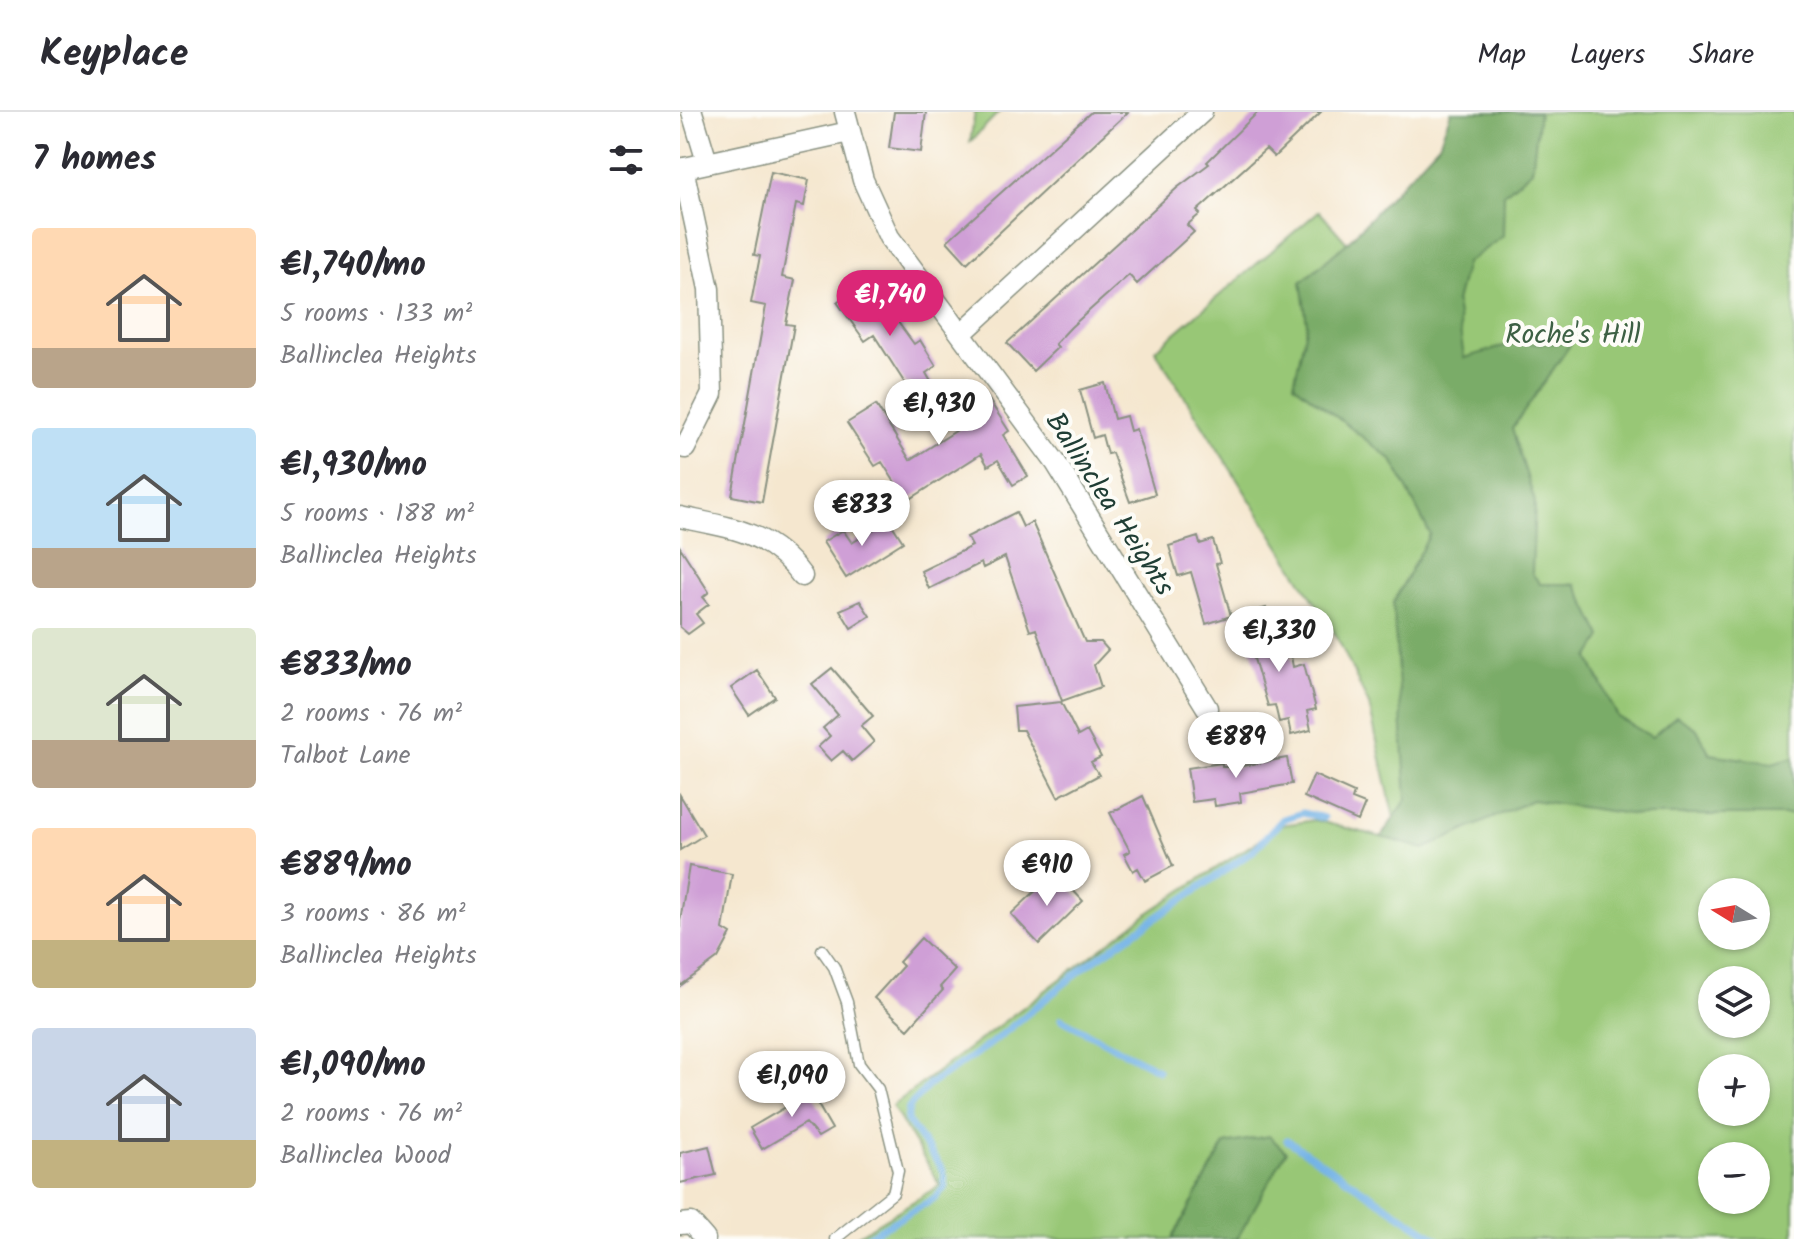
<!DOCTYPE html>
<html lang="en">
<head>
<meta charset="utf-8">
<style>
  :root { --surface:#fff; --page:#f7f7f7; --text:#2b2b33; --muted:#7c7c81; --line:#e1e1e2; --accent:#db2777 }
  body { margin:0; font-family:Kalam,sans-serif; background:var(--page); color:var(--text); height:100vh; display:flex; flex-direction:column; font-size:30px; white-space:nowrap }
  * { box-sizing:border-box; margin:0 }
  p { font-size:26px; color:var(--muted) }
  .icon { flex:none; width:44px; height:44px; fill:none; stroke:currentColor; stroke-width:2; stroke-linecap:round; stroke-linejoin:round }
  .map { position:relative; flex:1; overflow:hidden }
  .details { display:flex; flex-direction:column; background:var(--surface); width:680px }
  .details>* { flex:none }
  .needle { width:52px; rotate:281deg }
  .tools { position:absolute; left:1018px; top:766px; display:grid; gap:16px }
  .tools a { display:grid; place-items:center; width:72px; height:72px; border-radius:50%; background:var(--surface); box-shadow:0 2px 6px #0004; font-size:40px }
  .price { position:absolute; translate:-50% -68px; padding:0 18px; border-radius:28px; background:#fff; color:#222; font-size:26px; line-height:52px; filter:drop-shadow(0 2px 4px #0008) }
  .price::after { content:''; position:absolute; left:50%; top:48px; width:24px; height:18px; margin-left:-12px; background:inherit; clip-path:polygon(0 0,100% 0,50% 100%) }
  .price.active { background:var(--accent); color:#fff }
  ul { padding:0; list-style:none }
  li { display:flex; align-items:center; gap:24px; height:200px; padding:0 32px }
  li span { display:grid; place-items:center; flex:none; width:224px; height:160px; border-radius:8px; color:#555 }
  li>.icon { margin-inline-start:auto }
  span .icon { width:96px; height:96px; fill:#fffc; stroke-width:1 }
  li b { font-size:34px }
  h2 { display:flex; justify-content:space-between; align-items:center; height:96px; padding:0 32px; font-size:34px }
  header { display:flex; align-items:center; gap:48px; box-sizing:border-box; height:112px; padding:0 40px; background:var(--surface); border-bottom:2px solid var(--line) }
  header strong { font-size:38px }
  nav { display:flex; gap:44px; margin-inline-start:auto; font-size:28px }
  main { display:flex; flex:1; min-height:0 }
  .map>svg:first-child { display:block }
  .green { fill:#98c776; stroke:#5c8255; stroke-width:2; fill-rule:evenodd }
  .forest { fill:#7aac67; stroke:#4c744e; stroke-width:2 }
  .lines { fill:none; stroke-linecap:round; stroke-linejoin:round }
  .stream { stroke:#72b2e6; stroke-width:7 }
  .building { fill:#cf9fd6 }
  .lane-casing { stroke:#8a9282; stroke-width:13 }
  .street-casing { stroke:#8a9282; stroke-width:23 }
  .lane { stroke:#fff; stroke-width:10 }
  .street { stroke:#fff; stroke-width:20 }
  .labels { text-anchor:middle; stroke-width:8; stroke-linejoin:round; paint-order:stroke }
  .park-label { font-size:28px; fill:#3d6044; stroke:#fdfcf7 }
  .street-label { font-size:28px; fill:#1f3d34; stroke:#fdfcf7 }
</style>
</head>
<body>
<header>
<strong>Keyplace</strong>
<nav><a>Map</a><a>Layers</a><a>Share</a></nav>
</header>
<main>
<section class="details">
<h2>7 homes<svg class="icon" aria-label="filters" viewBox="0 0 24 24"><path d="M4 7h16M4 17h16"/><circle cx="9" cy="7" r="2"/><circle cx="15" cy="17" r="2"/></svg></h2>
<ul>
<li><span style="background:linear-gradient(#ffd9b3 75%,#b9a48a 0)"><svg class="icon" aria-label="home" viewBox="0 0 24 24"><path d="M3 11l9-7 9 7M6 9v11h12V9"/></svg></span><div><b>€1,740/mo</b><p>5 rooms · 133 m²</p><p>Ballinclea Heights</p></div></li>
<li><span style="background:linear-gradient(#bfe0f5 75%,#b9a48a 0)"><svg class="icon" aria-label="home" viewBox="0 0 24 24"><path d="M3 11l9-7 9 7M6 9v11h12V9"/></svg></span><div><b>€1,930/mo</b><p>5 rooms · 188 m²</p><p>Ballinclea Heights</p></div></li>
<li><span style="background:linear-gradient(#dfe7d0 70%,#b9a48a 0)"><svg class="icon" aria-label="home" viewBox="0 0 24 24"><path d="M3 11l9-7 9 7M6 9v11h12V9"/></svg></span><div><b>€833/mo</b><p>2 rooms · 76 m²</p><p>Talbot Lane</p></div></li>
<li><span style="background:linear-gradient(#ffd9b3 70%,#c2b280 0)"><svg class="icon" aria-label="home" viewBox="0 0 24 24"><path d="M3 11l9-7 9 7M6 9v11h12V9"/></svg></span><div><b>€889/mo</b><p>3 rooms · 86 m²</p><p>Ballinclea Heights</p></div></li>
<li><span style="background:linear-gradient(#c9d6e8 70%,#c2b280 0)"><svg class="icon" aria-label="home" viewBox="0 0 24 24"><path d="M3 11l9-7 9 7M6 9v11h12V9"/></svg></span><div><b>€1,090/mo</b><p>2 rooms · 76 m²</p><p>Ballinclea Wood</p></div></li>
</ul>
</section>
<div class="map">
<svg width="1114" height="1127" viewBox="0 0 1114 1127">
  <rect width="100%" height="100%" fill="#fdfcf7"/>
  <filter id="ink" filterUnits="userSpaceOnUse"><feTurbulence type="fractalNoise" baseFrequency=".0125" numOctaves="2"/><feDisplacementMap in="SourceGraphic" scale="16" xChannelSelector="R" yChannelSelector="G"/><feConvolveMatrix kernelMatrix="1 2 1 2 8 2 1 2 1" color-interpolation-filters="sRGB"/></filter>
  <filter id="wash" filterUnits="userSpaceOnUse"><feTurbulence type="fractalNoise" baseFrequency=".006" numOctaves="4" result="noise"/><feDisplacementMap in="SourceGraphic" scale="32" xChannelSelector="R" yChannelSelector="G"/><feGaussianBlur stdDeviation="1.8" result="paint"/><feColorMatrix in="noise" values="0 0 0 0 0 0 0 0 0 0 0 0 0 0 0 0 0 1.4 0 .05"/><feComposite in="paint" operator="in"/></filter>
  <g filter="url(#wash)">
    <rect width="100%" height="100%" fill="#f5e7cf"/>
    <!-- green -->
    <path class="green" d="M295,0H319L290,30Z
      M783,0H1114V1127H172L260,1073L212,994L471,799L602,713L635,708L701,725L714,706L689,593L657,525L475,238L639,99L667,131L783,6ZM1032,780H1076V824H1032ZM1032,868H1076V912H1032ZM1032,956H1076V1000H1032ZM1032,1044H1076V1088H1032Z"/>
    <!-- forest -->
    <path class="forest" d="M771,0H859L852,58L824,82L823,124L786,151L776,190L784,246L831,232L892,230L832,317L855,390L852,461L860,472H896L922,525L909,546L938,605L972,625L996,604L1017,617L1030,642L1092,651L1114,645V703H956L852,688L744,737L701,725L727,687L713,491L750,422L712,348L614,272L627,211L621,170L667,131L759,32Z
      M589,1024L606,1040L557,1127H492L545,1032Z"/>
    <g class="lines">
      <!-- stream -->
      <path class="stream" d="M381,907L478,958
        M607,1028L757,1127
        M183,1127L255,1086L265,1075L263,1058L227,1008L229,995L249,973L309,933L406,854L573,739L603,707L622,701L644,706"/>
    </g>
    <g id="blocks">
      <!-- building -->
      <path class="building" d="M214,0H246L241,40L209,36Z
        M411,0H448L287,151L267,129Z
        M578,0H641L594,45L586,37L517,99L520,102L507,113L514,120L457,172L449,163L391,215L375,232L378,235L353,259L327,231L497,76L529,52L527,50Z
        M91,60L129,68L124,94L116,92L102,165L115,168L106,212L114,213L82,390L52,384L86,194L71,191L80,144L74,143Z
        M187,168L234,232L240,228L256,254L246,261L257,280L242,290L230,271L226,273L194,223L185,229L157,190Z
        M425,271L434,307L446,304L450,319L456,317L475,382L450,390L432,341L427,342L422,323L413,326L400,278Z
        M304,280L329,319L323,323L348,364L333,373L318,348L308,354L301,342L227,389L202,350L195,354L167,311L196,293L230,348L282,315L273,300Z
        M336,400L343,415L352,410L405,530H421L428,538L414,553L421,575L382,589L356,517L350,519L325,445L303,456L301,451L249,477L241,459L292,434L287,425Z
        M209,408L223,430L166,466L143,430L163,418L172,431Z
        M518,425L520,432L533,428L540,451L536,452L551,504L526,512L511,460L498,464L489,434Z
        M0,435L29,480L23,485L29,492L16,502L23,511L8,522L0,515Z
        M180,489L190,504L171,516L160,498Z
        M586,496L597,533L601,532L604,546L611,544L613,555L624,552L636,597L627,599L631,618L611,623L608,608L599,610L595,593L588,594L561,503Z
        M152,556L193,604L181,614L194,630L172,649L163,639L151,649L138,635L150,624L143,616L158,603L132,572Z
        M77,558L95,585L69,603L51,576Z
        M381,590L398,624L407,619L421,645L411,650L419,663L378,685L343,618H336L334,595Z
        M607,646L612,672L560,681L561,690L535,694L534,687L512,690L507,656L542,651V655H556Z
        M634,663L674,681L672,687L685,692L678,709L624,685Z
        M0,683L24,723L0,738Z
        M463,684L493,754L465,769L458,756L453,759L444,742L450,739L430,701Z
        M9,754L52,762L43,817L51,822L38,846L0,874V809Z
        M376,760L403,789L359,832L331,802Z
        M241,826L275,858L260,875L263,878L228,917L194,886L223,854L219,850Z
        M126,972L152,1017L138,1025L126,1011L82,1037L70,1016L116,989L111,981Z
        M29,1034L36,1063L0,1071V1041Z"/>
    </g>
  </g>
  <g filter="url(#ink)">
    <use href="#blocks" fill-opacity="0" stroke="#8a9282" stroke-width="2"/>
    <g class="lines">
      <!-- lane casing -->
      <g class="lane-casing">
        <path id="lane" d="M142,838L154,855L167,890L179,952L198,977L218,1059L213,1081L155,1127"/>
      </g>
      <!-- street casing -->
      <g class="street-casing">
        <path id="street" d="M12,0L27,50
          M165,0L183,68L209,125L376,351L527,596
          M3,56L29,177L32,282L5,336
          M0,57L169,20
          M281,222L522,0
          M0,405C51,416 89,419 122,464
          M0,1112L11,1111L25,1127"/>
      </g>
      <!-- lane -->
      <use href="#lane" class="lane"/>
      <!-- street -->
      <use href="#street" class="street"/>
    </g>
  </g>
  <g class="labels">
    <!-- park labels -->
    <g class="park-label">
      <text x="893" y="231">Roche's Hill</text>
    </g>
    <!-- street labels -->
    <g class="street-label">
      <text transform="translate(431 391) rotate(57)" y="10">Ballinclea Heights</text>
    </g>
  </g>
</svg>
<div class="tools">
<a><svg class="needle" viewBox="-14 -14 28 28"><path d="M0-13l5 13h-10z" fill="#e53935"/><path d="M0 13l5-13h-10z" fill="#7c7c81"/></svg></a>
<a><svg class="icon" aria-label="layers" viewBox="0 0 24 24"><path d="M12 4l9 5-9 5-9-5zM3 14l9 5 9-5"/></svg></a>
<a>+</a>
<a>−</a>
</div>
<b class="price active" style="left:210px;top:226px">€1,740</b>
<b class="price" style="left:259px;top:335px">€1,930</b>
<b class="price" style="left:182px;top:436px">€833</b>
<b class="price" style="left:599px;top:562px">€1,330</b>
<b class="price" style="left:556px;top:668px">€889</b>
<b class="price" style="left:367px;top:796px">€910</b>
<b class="price" style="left:112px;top:1007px">€1,090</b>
</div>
</main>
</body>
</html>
